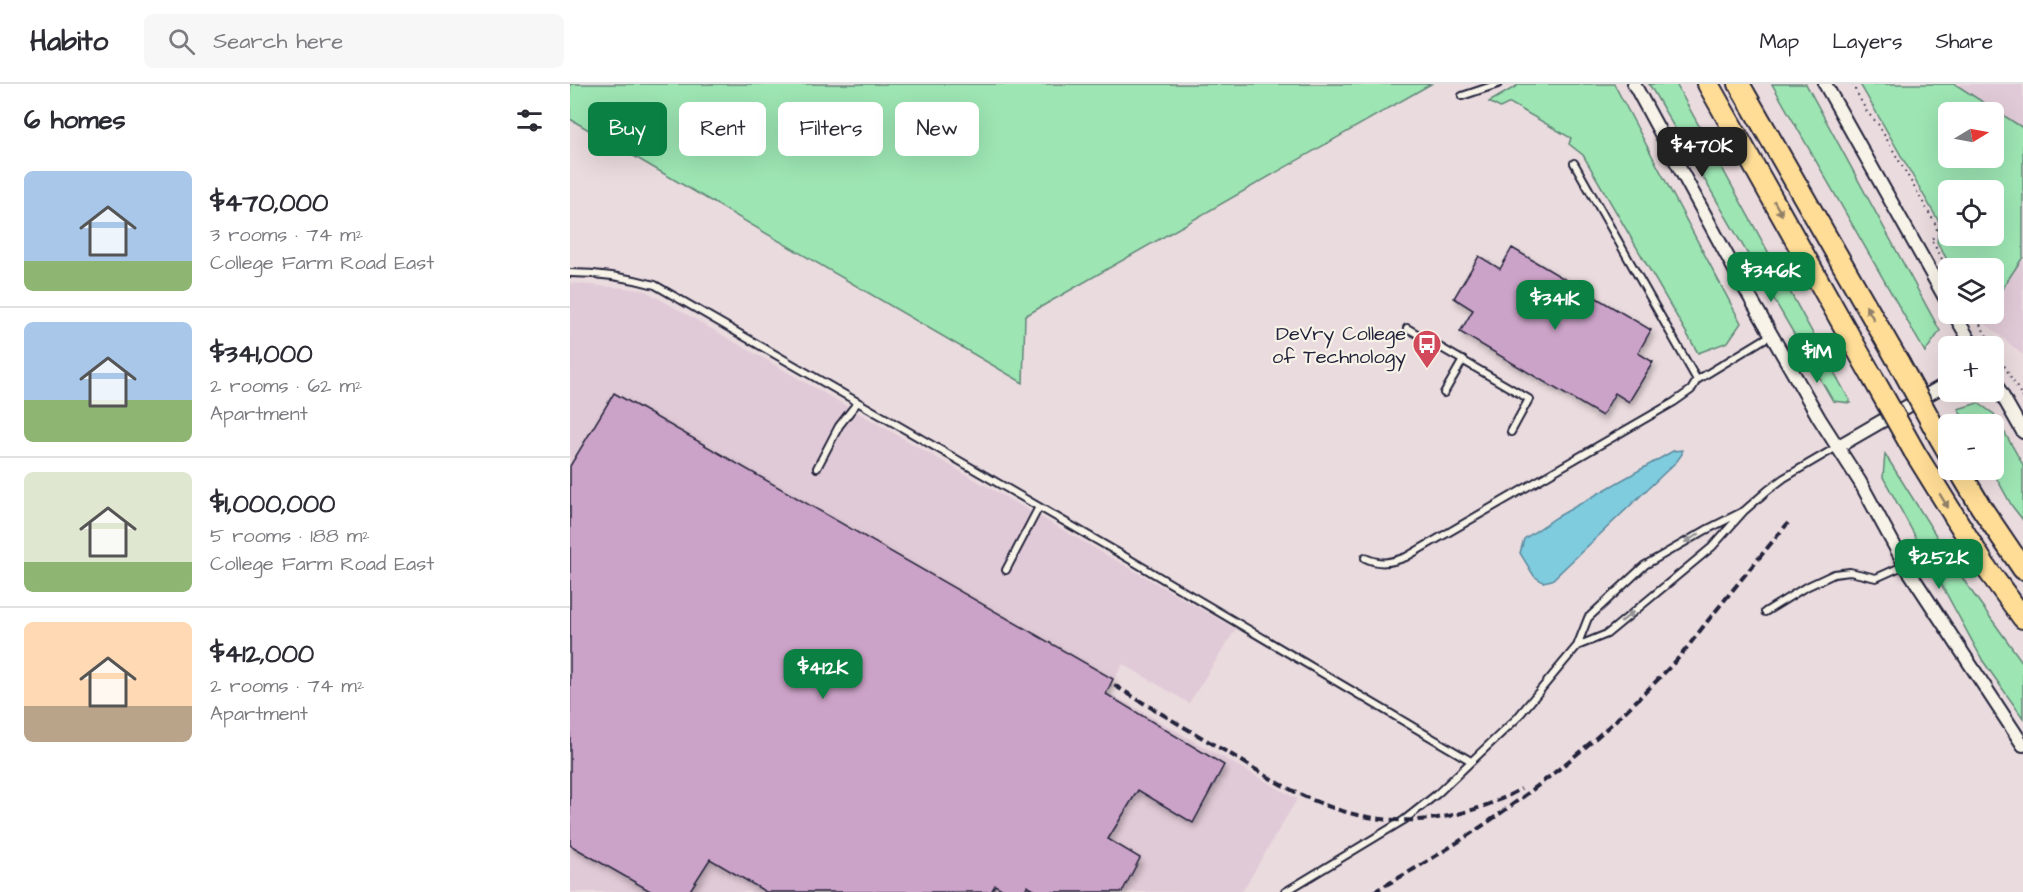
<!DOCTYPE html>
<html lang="en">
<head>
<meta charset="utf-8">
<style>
  :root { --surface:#fff; --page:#f7f7f7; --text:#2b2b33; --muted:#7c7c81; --line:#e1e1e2; --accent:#0b8043 }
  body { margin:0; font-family:"Architects Daughter",sans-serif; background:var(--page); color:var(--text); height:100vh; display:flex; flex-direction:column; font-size:22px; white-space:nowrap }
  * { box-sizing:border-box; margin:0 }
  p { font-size:20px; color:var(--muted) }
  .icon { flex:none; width:33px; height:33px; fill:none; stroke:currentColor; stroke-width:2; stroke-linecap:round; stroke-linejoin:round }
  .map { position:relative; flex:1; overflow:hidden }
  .panel { display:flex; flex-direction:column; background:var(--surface); width:570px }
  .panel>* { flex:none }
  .banner { position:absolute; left:18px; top:18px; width:570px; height:54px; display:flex; gap:12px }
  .needle { width:39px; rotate:80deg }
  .tools { position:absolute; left:1368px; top:18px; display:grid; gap:12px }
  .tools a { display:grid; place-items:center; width:66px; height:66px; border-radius:9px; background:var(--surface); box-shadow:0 6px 24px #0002; font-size:30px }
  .price { position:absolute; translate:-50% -51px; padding:0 14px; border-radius:12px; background:var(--accent); color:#fff; font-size:20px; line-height:39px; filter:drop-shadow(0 2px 3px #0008) }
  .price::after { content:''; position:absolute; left:50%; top:36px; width:18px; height:14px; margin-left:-9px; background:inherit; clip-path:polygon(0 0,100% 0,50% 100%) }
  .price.current { background:#222; color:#fff }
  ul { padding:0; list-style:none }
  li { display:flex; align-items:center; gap:18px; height:150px; padding:0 24px }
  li+li { border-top:2px solid var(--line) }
  li span { display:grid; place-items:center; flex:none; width:168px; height:120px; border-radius:9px; color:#555 }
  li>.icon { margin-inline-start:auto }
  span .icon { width:72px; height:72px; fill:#fffc; stroke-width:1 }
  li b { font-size:26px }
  h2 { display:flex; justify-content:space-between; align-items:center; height:72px; padding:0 24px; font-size:26px }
  .pill { padding:0 21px; border-radius:9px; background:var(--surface); box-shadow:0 6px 24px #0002; font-size:21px; line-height:54px }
  .pill.current { background:var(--accent); color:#fff }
  header { display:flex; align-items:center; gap:36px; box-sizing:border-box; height:84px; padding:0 30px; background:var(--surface); border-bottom:2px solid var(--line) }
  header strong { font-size:28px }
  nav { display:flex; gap:33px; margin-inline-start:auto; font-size:21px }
  .search { width:420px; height:54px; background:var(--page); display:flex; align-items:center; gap:15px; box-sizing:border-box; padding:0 21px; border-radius:9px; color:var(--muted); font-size:22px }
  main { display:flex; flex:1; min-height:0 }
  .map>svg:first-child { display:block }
  .built { fill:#e1cad7 }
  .green { fill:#9de5b3; stroke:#608477; stroke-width:1.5; fill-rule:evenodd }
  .water { fill:#7fccde; stroke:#5a889d; stroke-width:1.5 }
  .building { fill:#cca3c8; stroke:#22223b; stroke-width:1.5; filter:url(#shadow) }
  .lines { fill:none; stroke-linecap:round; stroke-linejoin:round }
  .service-casing { stroke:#22223b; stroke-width:10 }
  .minor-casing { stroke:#22223b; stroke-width:16 }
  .trunk-casing { stroke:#22223b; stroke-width:24 }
  .path { stroke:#22223b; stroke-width:2; stroke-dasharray:1.5 4.5; stroke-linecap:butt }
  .service { stroke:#f7f3e8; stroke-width:6 }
  .minor { stroke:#f7f3e8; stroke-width:12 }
  .trunk { stroke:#ffdd96; stroke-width:20 }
  .rail { stroke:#22223b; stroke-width:4; stroke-dasharray:9 4.5; stroke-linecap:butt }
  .trunk-bridge-casing { stroke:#22223b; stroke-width:24; stroke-linecap:butt }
  .trunk-bridge { stroke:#ffdd96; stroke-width:20 }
  .oneway { fill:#908068 }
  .oneway2 { fill:#97959a }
  .labels { text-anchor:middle; stroke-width:4.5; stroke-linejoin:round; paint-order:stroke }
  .poi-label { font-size:20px; fill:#22223b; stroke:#f7f3e8; text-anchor:end }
</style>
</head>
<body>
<header>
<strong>Habito</strong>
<div class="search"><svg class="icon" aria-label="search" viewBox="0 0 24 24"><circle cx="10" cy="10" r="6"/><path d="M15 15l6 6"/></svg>Search here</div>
<nav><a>Map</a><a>Layers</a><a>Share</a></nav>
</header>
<main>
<section class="panel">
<h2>6 homes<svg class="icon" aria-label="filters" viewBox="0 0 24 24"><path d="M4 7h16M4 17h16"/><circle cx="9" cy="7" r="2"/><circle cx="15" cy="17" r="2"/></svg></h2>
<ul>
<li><span style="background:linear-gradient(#a9c7e8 75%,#8fb573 0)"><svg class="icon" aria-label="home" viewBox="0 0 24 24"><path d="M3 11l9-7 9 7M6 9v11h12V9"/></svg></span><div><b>$470,000</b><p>3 rooms · 74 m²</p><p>College Farm Road East</p></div></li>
<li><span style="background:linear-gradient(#a9c7e8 65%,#8fb573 0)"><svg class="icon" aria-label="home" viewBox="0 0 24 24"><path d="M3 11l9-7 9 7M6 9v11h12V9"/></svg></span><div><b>$341,000</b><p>2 rooms · 62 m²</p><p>Apartment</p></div></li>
<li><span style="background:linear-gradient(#dfe7d0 75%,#8fb573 0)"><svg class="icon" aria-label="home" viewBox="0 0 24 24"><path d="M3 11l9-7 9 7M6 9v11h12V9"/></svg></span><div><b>$1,000,000</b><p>5 rooms · 188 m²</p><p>College Farm Road East</p></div></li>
<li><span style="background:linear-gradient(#ffd9b3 70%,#b9a48a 0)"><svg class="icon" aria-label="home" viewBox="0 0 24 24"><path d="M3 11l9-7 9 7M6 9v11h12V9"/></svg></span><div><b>$412,000</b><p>2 rooms · 74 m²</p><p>Apartment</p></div></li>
</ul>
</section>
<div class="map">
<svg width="1453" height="808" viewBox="0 0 1453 808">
  <defs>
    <filter id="shadow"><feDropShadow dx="2.5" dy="4.5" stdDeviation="3" flood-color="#0004"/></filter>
  </defs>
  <rect width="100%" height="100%" fill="#eadbde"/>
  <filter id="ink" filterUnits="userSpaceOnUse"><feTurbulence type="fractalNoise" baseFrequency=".0167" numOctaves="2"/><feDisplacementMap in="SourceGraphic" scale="12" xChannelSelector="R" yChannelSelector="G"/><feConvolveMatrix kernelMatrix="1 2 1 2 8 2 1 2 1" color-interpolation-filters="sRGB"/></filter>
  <g filter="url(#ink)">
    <!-- built -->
    <path class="built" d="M1385,0H1453V44Z
      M1453,173V271L1411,236L1415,230H1424V217Z
      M0,199L74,206L666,545L619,619L553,580L537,608L727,715L672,808H0Z"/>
    <!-- green -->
    <path class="green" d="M0,0H861L455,232L453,299L0,35Z
      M950,0H1044L1171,239L1158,258L1128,269L1013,71L999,60L1001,54L940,19L930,24L919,18Z
      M1079,0H1106L1281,319L1263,317Z
      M1202,0H1236L1370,247L1355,268Z
      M1290,0H1385L1453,44V173L1424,217V184H1382L1367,158L1369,138ZM1378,28H1424V74H1378ZM1378,106H1424V152H1378Z
      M1408,319L1424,330L1453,381V436L1442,422L1422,386H1424V340H1397L1388,325Z
      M1315,370L1397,501L1453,579V634L1413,577L1313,393Z"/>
    <!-- water -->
    <path class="water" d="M1112,366V370L1107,377L982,496L973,498L964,492L950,469L954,455L987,433L1103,367Z"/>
    <!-- building -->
    <path class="building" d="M942,164L1081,246L1068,269L1083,278L1059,318L1045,309L1032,332L890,248L903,226L884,214L909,172L930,185Z
      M44,309L543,595L536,610L654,681L623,739L568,706L538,755L570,774L552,808H468L457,802L454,808H437L425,801L421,808H196L140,775L119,808H82L0,761V382Z"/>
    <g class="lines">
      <!-- service casing -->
      <g class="service-casing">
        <path id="service" d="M892,12L928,0
          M1004,79L1127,296
          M0,189C30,189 56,193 85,201L554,472L901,677
          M837,244L959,315L941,348
          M874,309L893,276
          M247,384L269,342L287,319
          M795,474C810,481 820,479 836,473L1104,318L1121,306L1127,296L1201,251
          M436,486L469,423
          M1195,528L1234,504L1264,490L1280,488L1306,494L1335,481
          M1007,562L1037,550L1142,463L1174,427L1198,406L1214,394L1267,363
          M715,808L834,736L867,710L947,634L1007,562L1018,534L1075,481L1136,446L1174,427"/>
      </g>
      <!-- minor casing -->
      <g class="minor-casing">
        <path id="minor" d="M1064,0L1174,203L1249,334L1290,398L1335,481L1453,661
          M1255,0L1378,219
          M1384,230L1403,262
          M1424,297L1453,348
          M1267,363L1378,299"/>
      </g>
      <!-- trunk casing -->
      <g class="trunk-casing">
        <path id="trunk" d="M1138,0L1303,294
          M1169,0L1329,279
          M1370,354L1378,368
          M1344,367L1417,485L1453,534
          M1389,386L1411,423L1453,485"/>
      </g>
      <!-- path -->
      <path class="path" d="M1282,0L1297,28L1308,40L1366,141L1368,151L1361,155L1378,186
        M1404,230L1453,314"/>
      <!-- service -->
      <use href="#service" class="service"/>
      <!-- minor -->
      <use href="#minor" class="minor"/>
      <!-- trunk -->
      <use href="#trunk" class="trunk"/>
      <!-- rail -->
      <path class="rail" d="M544,601C583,625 622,648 662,671C690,688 719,707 750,719C817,747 888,740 951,705
        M803,808C912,750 1014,673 1100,583C1115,568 1127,550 1140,534C1166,502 1192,470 1218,439"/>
      <!-- trunk-bridge casing -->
      <g class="trunk-bridge-casing">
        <path id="trunk-bridge" d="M1329,279L1370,354
          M1303,294L1344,367"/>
      </g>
      <!-- trunk-bridge -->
      <use href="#trunk-bridge" class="trunk-bridge"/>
    </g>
    <!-- one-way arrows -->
    <defs><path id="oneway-solid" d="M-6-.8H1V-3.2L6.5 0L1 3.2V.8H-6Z" transform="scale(1.5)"/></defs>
    <g class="oneway">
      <use href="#oneway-solid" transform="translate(1208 124) rotate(61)"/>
      <use href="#oneway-solid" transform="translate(1300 229) rotate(-120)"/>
      <use href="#oneway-solid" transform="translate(1374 417) rotate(59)"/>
    </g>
    <g class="oneway2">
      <use href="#oneway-solid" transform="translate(1122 454) rotate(150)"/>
      <use href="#oneway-solid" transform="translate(1057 533) rotate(-40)"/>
    </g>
  </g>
  <!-- icons -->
  <defs>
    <g id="bus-pin" transform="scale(1.5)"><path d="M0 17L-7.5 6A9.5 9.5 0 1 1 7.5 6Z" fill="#d1495b" stroke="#f7f3e8"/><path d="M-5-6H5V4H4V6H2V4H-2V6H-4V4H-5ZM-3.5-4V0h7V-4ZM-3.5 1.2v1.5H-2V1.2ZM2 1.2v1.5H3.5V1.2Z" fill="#fff"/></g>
  </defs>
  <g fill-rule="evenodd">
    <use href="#bus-pin" x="857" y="260"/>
  </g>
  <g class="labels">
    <!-- poi labels -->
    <g class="poi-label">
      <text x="836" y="256">DeVry College<tspan x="836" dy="23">of Technology</tspan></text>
    </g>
  </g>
</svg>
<div class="tools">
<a><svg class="needle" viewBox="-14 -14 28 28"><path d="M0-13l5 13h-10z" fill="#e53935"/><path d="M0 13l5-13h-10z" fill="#7c7c81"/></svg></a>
<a><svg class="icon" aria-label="locate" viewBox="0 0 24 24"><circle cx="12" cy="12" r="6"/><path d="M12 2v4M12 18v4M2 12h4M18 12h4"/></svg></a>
<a><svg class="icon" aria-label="layers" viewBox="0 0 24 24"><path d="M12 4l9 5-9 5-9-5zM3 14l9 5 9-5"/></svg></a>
<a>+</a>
<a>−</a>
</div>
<b class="price current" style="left:1132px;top:94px">$470K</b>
<b class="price" style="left:1201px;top:219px">$346K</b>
<b class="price" style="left:985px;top:247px">$341K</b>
<b class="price" style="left:1247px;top:300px">$1M</b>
<b class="price" style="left:1369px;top:506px">$252K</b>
<b class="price" style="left:253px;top:616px">$412K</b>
<div class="banner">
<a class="pill current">Buy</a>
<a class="pill">Rent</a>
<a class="pill">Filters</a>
<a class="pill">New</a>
</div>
</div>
</main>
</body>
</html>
